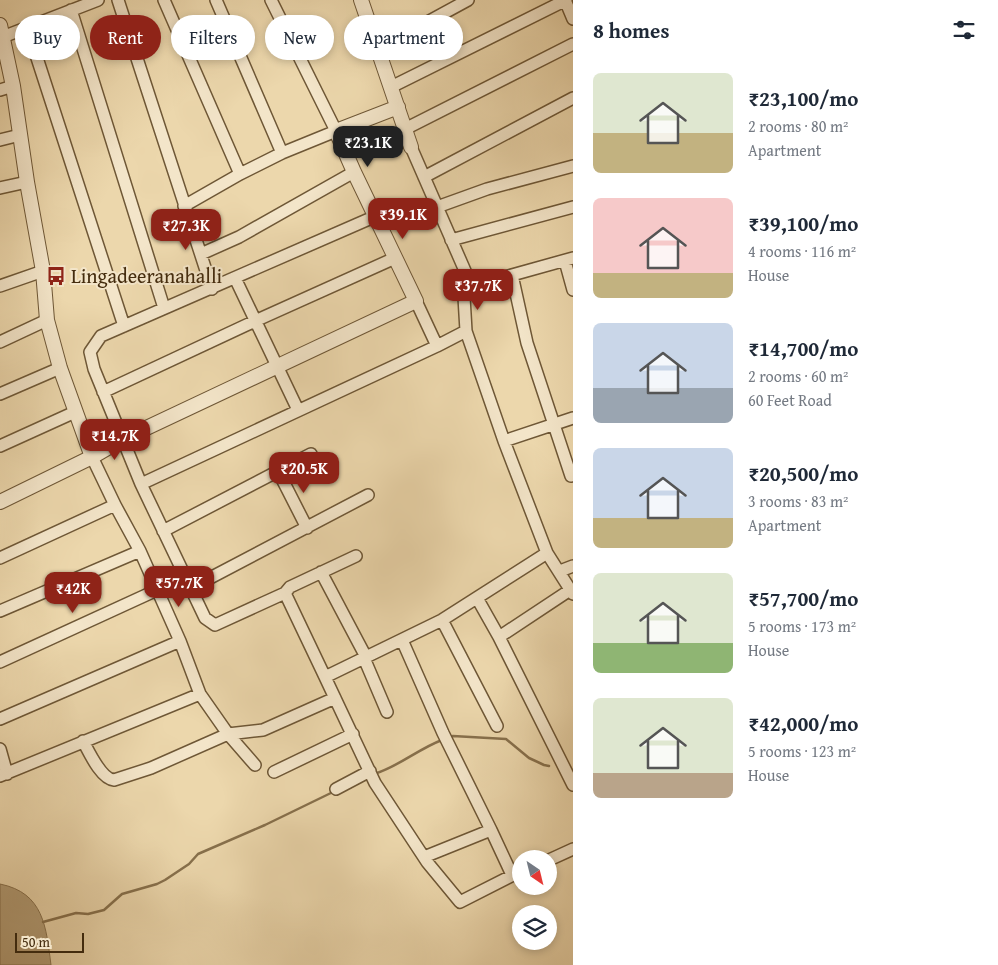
<!DOCTYPE html>
<html lang="en">
<head>
<meta charset="utf-8">
<style>
  :root { --surface:#fff; --page:#f6f6f7; --text:#1f2937; --muted:#747a83; --accent:#8f2418 }
  body { margin:0; font-family:"Gentium Book Plus",serif; background:var(--page); color:var(--text); height:100vh; display:flex; flex-direction:column; font-size:19px; white-space:nowrap }
  * { box-sizing:border-box; margin:0 }
  p { font-size:16px; color:var(--muted) }
  .icon { flex:none; width:28px; height:28px; fill:none; stroke:currentColor; stroke-width:2; stroke-linecap:round; stroke-linejoin:round }
  .map { position:relative; flex:1; overflow:hidden }
  .panel { display:flex; flex-direction:column; background:var(--surface); width:425px }
  .panel>* { flex:none }
  .banner { position:absolute; left:15px; top:15px; width:475px; height:45px; display:flex; gap:10px }
  .needle { width:32px; rotate:145deg }
  .tools { position:absolute; left:512px; top:850px; display:grid; gap:10px }
  .tools a { display:grid; place-items:center; width:45px; height:45px; border-radius:50%; background:var(--surface); box-shadow:0 2px 8px #0003; font-size:25px }
  .scale { position:absolute; left:15px; bottom:12px; width:69px; box-sizing:border-box; padding-left:5px; border:2px solid #442c0e; border-top:0; font-size:14px; line-height:18px; white-space:nowrap; color:#442c0e; -webkit-text-stroke:4px #f3e5c9; paint-order:stroke }
  .price { position:absolute; translate:-50% -42px; padding:0 11px; border-radius:10px; background:var(--accent); color:#fff; font-size:16px; line-height:32px; filter:drop-shadow(0 1px 2px #0008) }
  .price::after { content:''; position:absolute; left:50%; top:30px; width:15px; height:11px; margin-left:-8px; background:inherit; clip-path:polygon(0 0,100% 0,50% 100%) }
  .price.current { background:#222; color:#fff }
  ul { padding:0; list-style:none }
  li { display:flex; align-items:center; gap:15px; height:125px; padding:0 20px }
  li span { display:grid; place-items:center; flex:none; width:140px; height:100px; border-radius:8px; color:#555 }
  li>.icon { margin-inline-start:auto }
  span .icon { width:60px; height:60px; fill:#fffc; stroke-width:1 }
  li b { font-size:21px }
  h2 { display:flex; justify-content:space-between; align-items:center; height:60px; padding:0 20px; font-size:21px }
  .tag { padding:0 18px; border-radius:22px; background:var(--surface); box-shadow:0 2px 8px #0003; font-size:18px; line-height:45px }
  .tag.current { background:var(--accent); color:#fff }
  main { display:flex; flex:1; min-height:0 }
  .map>svg:first-child { display:block }
  .water { fill:#b39d76; stroke:#87704c }
  .lines { fill:none; stroke-linecap:round; stroke-linejoin:round }
  .stream { stroke:#87704c; stroke-width:2.5 }
  .minor-casing { stroke:#6e5736; stroke-width:14 }
  .tertiary-casing { stroke:#6e5736; stroke-width:16 }
  .minor { stroke:#f3e5c9; stroke-width:11 }
  .tertiary { stroke:#f3e5c9; stroke-width:14 }
  .labels { text-anchor:middle; stroke-width:4; stroke-linejoin:round; paint-order:stroke }
  .poi-label { font-size:20px; fill:#442c0e; stroke:#f3e5c9; text-anchor:start }
</style>
</head>
<body>
<main>
<div class="map">
<svg width="573" height="965" viewBox="0 0 573 965">
  <rect width="100%" height="100%" fill="#ecd7ac"/>
  <filter id="stains"><feTurbulence type="fractalNoise" baseFrequency=".004" numOctaves="4"/><feColorMatrix values="0 0 0 0 .2 0 0 0 0 .09 0 0 0 0 .02 0 0 0 .5 -.17"/></filter>
  <radialGradient id="worn" r=".72"><stop offset=".6" stop-color="#630" stop-opacity="0"/><stop offset="1" stop-color="#630" stop-opacity=".3"/></radialGradient>
  <!-- water -->
  <path class="water" d="M0,884C44,893 46,927 51,965H0Z"/>
  <g class="lines">
    <!-- stream -->
    <path class="stream" d="M450,737L453,736L506,739L529,758L544,765L549,766
      M374,774C398,767 418,749 442,740
      M43,922L76,913L88,914L104,910L122,894L157,884L165,880L189,864L198,854L265,825L335,791"/>
    <!-- minor casing -->
    <g class="minor-casing">
      <path id="minor" d="M118,0L212,289
        M164,0L240,174
        M216,0L282,153
        M565,0L573,19
        M71,10L164,308
        M27,27L124,326
        M0,38L98,0
        M378,49L468,0
        M391,87L566,0
        M0,90L13,86
        M405,129L573,44
        M0,140L20,135
        M411,147L469,280V287L573,258
        M424,177L573,98
        M0,188L27,182
        M184,206L240,174L282,153L336,131L271,0
        M437,207L487,189L573,166
        M451,240L573,207
        M201,254L239,237L354,172
        M565,261L573,290
        M512,275L527,343L571,476
        M235,278L298,410
        M0,286L43,271
        M469,287L464,297L466,331L504,441L547,553
        M0,342L47,320
        M437,346L466,331
        M103,392L255,321L395,258
        M0,394L60,368
        M504,441L573,418
        M0,446L75,412
        M92,457L115,505L140,551L180,641L200,694L228,734L255,765
        M278,471L307,528
        M141,484L437,346L416,301
        M163,531L311,454
        M356,556L290,587L285,593L215,625L205,618L141,484L94,369L90,352L101,336L376,216
        M0,558L115,505
        M560,571L573,566
        M321,572L366,657
        M191,588L368,495
        M285,593L325,677
        M477,598L499,637L573,785
        M0,611L140,551
        M442,620L497,726
        M499,637L570,590
        M402,640L443,733L491,830L512,875
        M364,658L387,712
        M0,662L157,590
        M0,719L180,641
        M83,741C89,752 101,779 114,780L151,768L228,734L263,730L335,698
        M0,749L7,774
        M274,772L353,734
        M0,776L200,694
        M336,789L370,771
        M424,857L491,830
        M549,860L573,849
        M521,871L460,902L427,862L375,783L325,677L442,620L547,553L573,594"/>
    </g>
    <!-- tertiary casing -->
    <g class="tertiary-casing">
      <path id="tertiary" d="M361,0L411,147
        M0,25L13,86L27,182L43,271L47,320L60,368L92,457
        M0,502L92,457L123,439L416,301L354,172L336,131L398,107"/>
    </g>
    <!-- minor -->
    <use href="#minor" class="minor"/>
    <!-- tertiary -->
    <use href="#tertiary" class="tertiary"/>
  </g>
  <!-- icons -->
  <defs>
    <g id="bus-bare" transform="scale(1.5)"><path d="M-5-6H5V4H4V6H2V4H-2V6H-4V4H-5ZM-3.5-4V0h7V-4ZM-3.5 1.2v1.5H-2V1.2ZM2 1.2v1.5H3.5V1.2Z" fill="#8f2418" stroke="#f3e5c9" stroke-width="2.5" paint-order="stroke"/></g>
  </defs>
  <g fill-rule="evenodd">
    <use href="#bus-bare" x="56" y="276"/>
  </g>
  <g class="labels">
    <!-- poi labels -->
    <g class="poi-label">
      <text x="71" y="283">Lingadeeranahalli</text>
    </g>
  </g>
  <rect width="100%" height="100%" filter="url(#stains)"/>
  <rect width="100%" height="100%" fill="url(#worn)"/>
</svg>
<div class="tools">
<a><svg class="needle" viewBox="-14 -14 28 28"><path d="M0-13l5 13h-10z" fill="#e53935"/><path d="M0 13l5-13h-10z" fill="#747a83"/></svg></a>
<a><svg class="icon" aria-label="layers" viewBox="0 0 24 24"><path d="M12 4l9 5-9 5-9-5zM3 14l9 5 9-5"/></svg></a>
</div>
<div class="scale">50 m</div>
<b class="price current" style="left:368px;top:168px">₹23.1K</b>
<b class="price" style="left:403px;top:240px">₹39.1K</b>
<b class="price" style="left:186px;top:251px">₹27.3K</b>
<b class="price" style="left:478px;top:311px">₹37.7K</b>
<b class="price" style="left:115px;top:461px">₹14.7K</b>
<b class="price" style="left:304px;top:494px">₹20.5K</b>
<b class="price" style="left:179px;top:608px">₹57.7K</b>
<b class="price" style="left:73px;top:614px">₹42K</b>
<div class="banner">
<a class="tag">Buy</a>
<a class="tag current">Rent</a>
<a class="tag">Filters</a>
<a class="tag">New</a>
<a class="tag">Apartment</a>
</div>
</div>
<section class="panel">
<h2>8 homes<svg class="icon" aria-label="filters" viewBox="0 0 24 24"><path d="M4 7h16M4 17h16"/><circle cx="9" cy="7" r="2"/><circle cx="15" cy="17" r="2"/></svg></h2>
<ul>
<li><span style="background:linear-gradient(#dfe7d0 60%,#c2b280 0)"><svg class="icon" aria-label="home" viewBox="0 0 24 24"><path d="M3 11l9-7 9 7M6 9v11h12V9"/></svg></span><div><b>₹23,100/mo</b><p>2 rooms · 80 m²</p><p>Apartment</p></div></li>
<li><span style="background:linear-gradient(#f6c9c9 75%,#c2b280 0)"><svg class="icon" aria-label="home" viewBox="0 0 24 24"><path d="M3 11l9-7 9 7M6 9v11h12V9"/></svg></span><div><b>₹39,100/mo</b><p>4 rooms · 116 m²</p><p>House</p></div></li>
<li><span style="background:linear-gradient(#c9d6e8 65%,#9aa5b1 0)"><svg class="icon" aria-label="home" viewBox="0 0 24 24"><path d="M3 11l9-7 9 7M6 9v11h12V9"/></svg></span><div><b>₹14,700/mo</b><p>2 rooms · 60 m²</p><p>60 Feet Road</p></div></li>
<li><span style="background:linear-gradient(#c9d6e8 70%,#c2b280 0)"><svg class="icon" aria-label="home" viewBox="0 0 24 24"><path d="M3 11l9-7 9 7M6 9v11h12V9"/></svg></span><div><b>₹20,500/mo</b><p>3 rooms · 83 m²</p><p>Apartment</p></div></li>
<li><span style="background:linear-gradient(#dfe7d0 70%,#8fb573 0)"><svg class="icon" aria-label="home" viewBox="0 0 24 24"><path d="M3 11l9-7 9 7M6 9v11h12V9"/></svg></span><div><b>₹57,700/mo</b><p>5 rooms · 173 m²</p><p>House</p></div></li>
<li><span style="background:linear-gradient(#dfe7d0 75%,#b9a48a 0)"><svg class="icon" aria-label="home" viewBox="0 0 24 24"><path d="M3 11l9-7 9 7M6 9v11h12V9"/></svg></span><div><b>₹42,000/mo</b><p>5 rooms · 123 m²</p><p>House</p></div></li>
</ul>
</section>
</main>
</body>
</html>
